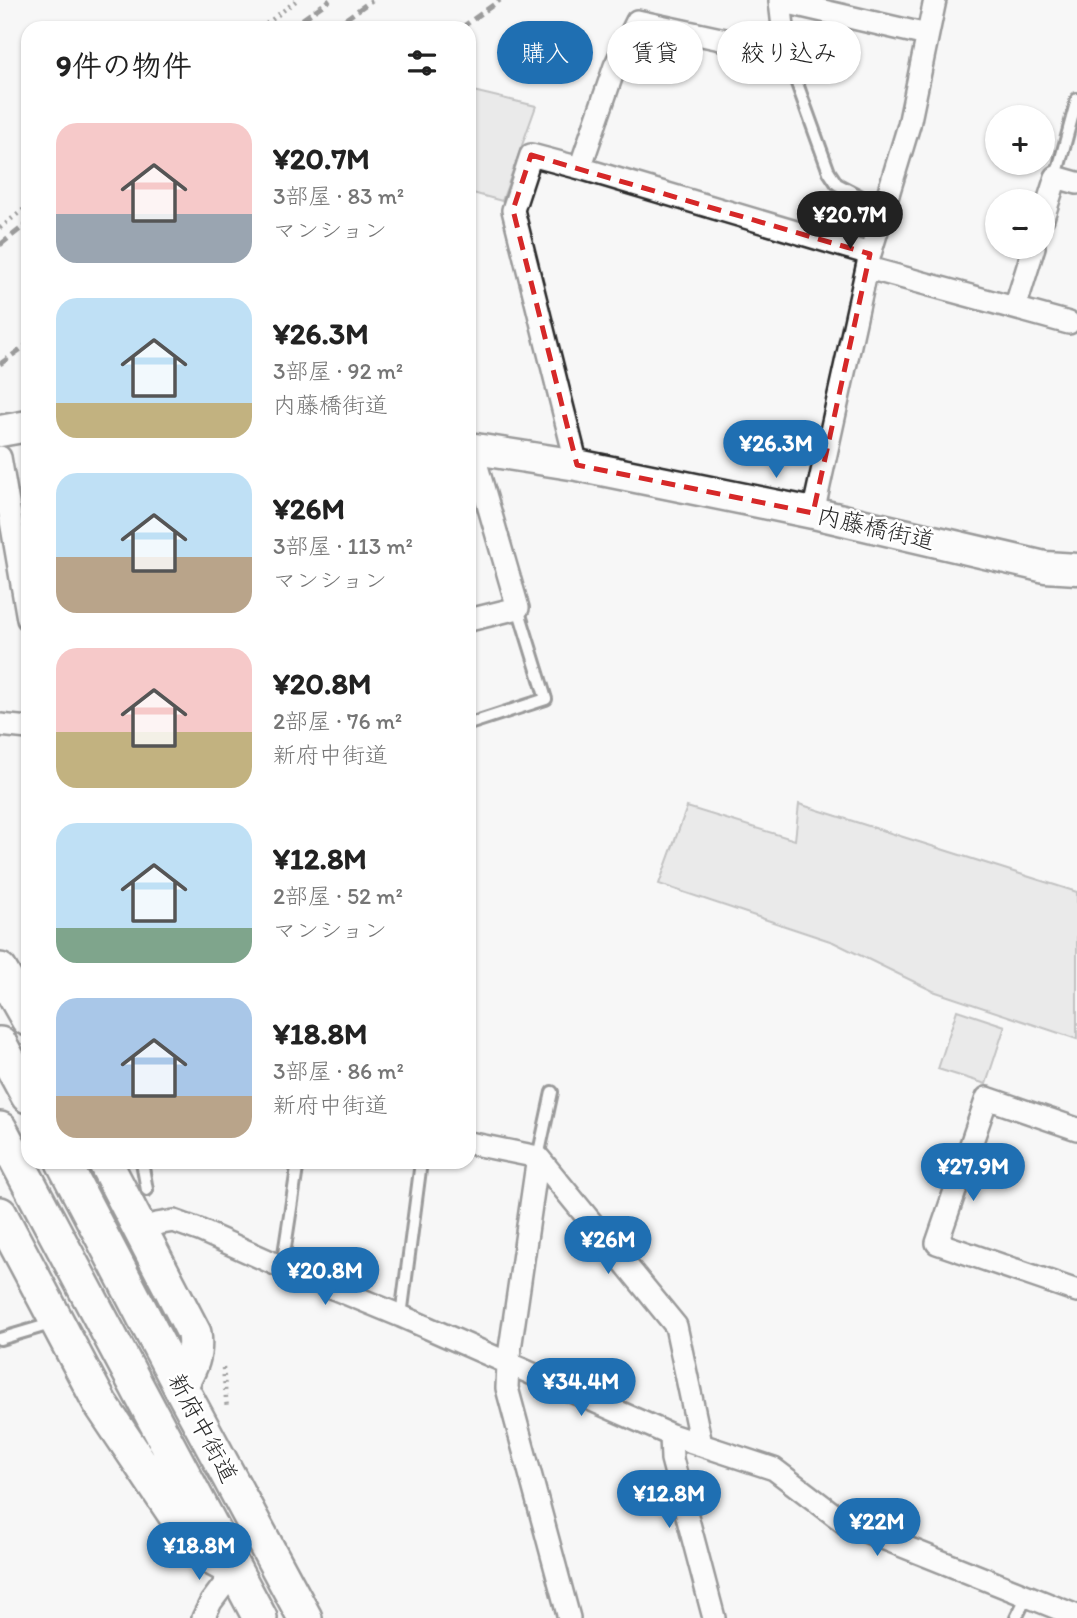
<!DOCTYPE html>
<html lang="ja">
<head>
<meta charset="utf-8">
<style>
  :root { --surface:#fff; --page:#f6f6f6; --text:#222; --muted:#767676; --accent:#1f6fb2 }
  body { margin:0; font-family:Itim,"Klee One",sans-serif; background:var(--page); color:var(--text); height:100vh; display:flex; flex-direction:column; font-size:26px; white-space:nowrap }
  * { box-sizing:border-box; margin:0 }
  p { font-size:23px; color:var(--muted) }
  .icon { flex:none; width:38px; height:38px; fill:none; stroke:currentColor; stroke-width:2; stroke-linecap:round; stroke-linejoin:round }
  .map { position:relative; flex:1; overflow:hidden }
  .details { position:absolute; left:21px; top:21px; width:455px; height:1148px; display:flex; flex-direction:column; background:var(--surface); border-radius:21px; box-shadow:0 2px 5px #0004 }
  .details>* { flex:none }
  .guide { position:absolute; left:497px; top:21px; width:474px; height:63px; display:flex; gap:14px }
  .controls { position:absolute; left:985px; top:105px; display:grid; gap:14px }
  .controls a { display:grid; place-items:center; width:70px; height:70px; border-radius:50%; background:var(--surface); box-shadow:0 2px 5px #0004; font-size:35px }
  .price { position:absolute; translate:-50% -60px; padding:0 16px; border-radius:24px; background:var(--accent); color:#fff; font-size:23px; line-height:46px; filter:drop-shadow(0 2px 4px #0008) }
  .price::after { content:''; position:absolute; left:50%; top:42px; width:21px; height:16px; margin-left:-10px; background:inherit; clip-path:polygon(0 0,100% 0,50% 100%) }
  .price.on { background:#222; color:#fff }
  ul { padding:0; list-style:none }
  li { display:flex; align-items:center; gap:21px; height:175px; padding:0 35px }
  li span { display:grid; place-items:center; flex:none; width:196px; height:140px; border-radius:21px; color:#555 }
  li>.icon { margin-inline-start:auto }
  span .icon { width:84px; height:84px; fill:#fffc; stroke-width:1 }
  li b { font-size:30px }
  h2 { display:flex; justify-content:space-between; align-items:center; height:84px; padding:0 35px; font-size:30px }
  .pill { padding:0 24px; border-radius:32px; background:var(--surface); box-shadow:0 2px 5px #0004; font-size:24px; line-height:63px }
  .pill.on { background:var(--accent); color:#fff }
  .map>svg:first-child { display:block }
  .green { fill:#d9d9d9; stroke:#828282; stroke-width:2 }
  .lines { fill:none; stroke-linecap:round; stroke-linejoin:round }
  .lane-casing { stroke:#2b2b2b; stroke-width:16 }
  .street-casing { stroke:#2b2b2b; stroke-width:26 }
  .secondary-casing { stroke:#2b2b2b; stroke-width:35 }
  .primary-casing { stroke:#2b2b2b; stroke-width:38 }
  .path { stroke:#2b2b2b; stroke-width:4.5; stroke-dasharray:2 5; stroke-linecap:butt }
  .lane { stroke:#fff; stroke-width:10 }
  .street { stroke:#fff; stroke-width:21 }
  .secondary { stroke:#fff; stroke-width:30 }
  .primary { stroke:#fff; stroke-width:33 }
  .rail { stroke:#2b2b2b; stroke-width:5; stroke-dasharray:10 5; stroke-linecap:butt }
  .marked { fill:none; stroke:#d62828; stroke-width:5; stroke-dasharray:14 9; stroke-linejoin:round }
  .labels { text-anchor:middle; stroke-width:5; stroke-linejoin:round; paint-order:stroke }
  .street-label { font-size:24px; fill:#2b2b2b; stroke:#fff }
</style>
</head>
<body>
<div class="map">
<svg width="1077" height="1618" viewBox="0 0 1077 1618">
  <rect width="100%" height="100%" fill="#f7f7f7"/>
  <filter id="ink" filterUnits="userSpaceOnUse"><feTurbulence type="fractalNoise" baseFrequency=".0143" numOctaves="2"/><feDisplacementMap in="SourceGraphic" scale="14" xChannelSelector="R" yChannelSelector="G"/><feConvolveMatrix kernelMatrix="1 2 1 2 8 2 1 2 1" color-interpolation-filters="sRGB"/></filter>
  <g filter="url(#ink)">
    <!-- green -->
    <path class="green" d="M469,90L536,106L502,201L469,192Z
      M799,804L1077,892V1039L933,991L833,942L659,884L687,807L795,840Z
      M957,1010L1005,1026L986,1084L938,1069Z"/>
    <g class="lines">
      <!-- lane casing -->
      <g class="lane-casing">
        <path id="lane" d="M786,53L829,172L837,184L883,208
          M1056,177L1077,99
          M469,724L546,699L518,608
          M538,1157L552,1092
          M142,1162L147,1190
          M282,1267L298,1162
          M401,1316L421,1162
          M0,1339L54,1323
          M1016,1618L1027,1596"/>
      </g>
      <!-- street casing -->
      <g class="street-casing">
        <path id="street" d="M580,168L870,254
          M1043,218L1056,177L1077,183
          M868,268L1069,323
          M1015,308L1034,247
          M0,457L28,619
          M577,465L513,210L531,155L580,168L615,66L637,21L786,53L780,1L927,35
          M813,513L870,254L909,125L935,0
          M469,620L518,608L472,449
          M0,725L28,728
          M1077,1129L987,1098L937,1243L1077,1291
          M469,1143L538,1157L676,1326L701,1444
          M538,1157L508,1363L507,1388L569,1618
          M141,1230L156,1224L174,1221L199,1230L282,1267L401,1316L671,1435L774,1469L845,1523L1077,1616
          M671,1435L672,1459L714,1618
          M203,1618L211,1602L235,1570"/>
      </g>
      <!-- secondary casing -->
      <g class="secondary-casing">
        <path id="secondary" d="M0,431L28,426
          M469,448L577,465L813,513L1045,567L1077,569"/>
      </g>
      <!-- primary casing -->
      <g class="primary-casing">
        <path id="primary" d="M0,970L28,1019
          M0,1044L28,1096
          M0,1129L260,1618
          M63,1162L180,1386L305,1618
          M105,1162L194,1333C197,1355 191,1367 180,1386
          M0,1214L100,1403L200,1552L232,1569"/>
      </g>
      <!-- path -->
      <path class="path" d="M261,28L297,0
        M0,228L28,206
        M223,1368L227,1408"/>
      <!-- lane -->
      <use href="#lane" class="lane"/>
      <!-- street -->
      <use href="#street" class="street"/>
      <!-- secondary -->
      <use href="#secondary" class="secondary"/>
      <!-- primary -->
      <use href="#primary" class="primary"/>
      <!-- rail -->
      <path class="rail" d="M290,28L330,0
        M333,28L372,0
        M461,28L500,0
        M0,245L28,223
        M0,364L28,344"/>
    </g>
  </g>
  <!-- marked area -->
  <path d="M0 0H1077V1618H0ZM531,155L870,254L813,513L577,465L513,210Z" fill="#f7f7f7" fill-opacity=".55" fill-rule="evenodd"/>
  <path class="marked" d="M531,155L870,254L813,513L577,465L513,210Z"/>
  <g class="labels">
    <!-- street labels -->
    <g class="street-label">
      <text transform="translate(876 528) rotate(13)" y="8">内藤橋街道</text>
      <text transform="translate(203 1428) rotate(62)" y="8">新府中街道</text>
    </g>
  </g>
</svg>
<div class="controls">
<a>+</a>
<a>−</a>
</div>
<b class="price on" style="left:850px;top:251px">¥20.7M</b>
<b class="price" style="left:776px;top:480px">¥26.3M</b>
<b class="price" style="left:973px;top:1203px">¥27.9M</b>
<b class="price" style="left:608px;top:1276px">¥26M</b>
<b class="price" style="left:325px;top:1307px">¥20.8M</b>
<b class="price" style="left:581px;top:1418px">¥34.4M</b>
<b class="price" style="left:669px;top:1530px">¥12.8M</b>
<b class="price" style="left:877px;top:1558px">¥22M</b>
<b class="price" style="left:199px;top:1582px">¥18.8M</b>
<div class="guide">
<a class="pill on">購入</a>
<a class="pill">賃貸</a>
<a class="pill">絞り込み</a>
</div>
<section class="details">
<h2>9件の物件<svg class="icon" aria-label="filters" viewBox="0 0 24 24"><path d="M4 7h16M4 17h16"/><circle cx="9" cy="7" r="2"/><circle cx="15" cy="17" r="2"/></svg></h2>
<ul>
<li><span style="background:linear-gradient(#f6c9c9 65%,#9aa5b1 0)"><svg class="icon" aria-label="home" viewBox="0 0 24 24"><path d="M3 11l9-7 9 7M6 9v11h12V9"/></svg></span><div><b>¥20.7M</b><p>3部屋 · 83 m²</p><p>マンション</p></div></li>
<li><span style="background:linear-gradient(#bfe0f5 75%,#c2b280 0)"><svg class="icon" aria-label="home" viewBox="0 0 24 24"><path d="M3 11l9-7 9 7M6 9v11h12V9"/></svg></span><div><b>¥26.3M</b><p>3部屋 · 92 m²</p><p>内藤橋街道</p></div></li>
<li><span style="background:linear-gradient(#bfe0f5 60%,#b9a48a 0)"><svg class="icon" aria-label="home" viewBox="0 0 24 24"><path d="M3 11l9-7 9 7M6 9v11h12V9"/></svg></span><div><b>¥26M</b><p>3部屋 · 113 m²</p><p>マンション</p></div></li>
<li><span style="background:linear-gradient(#f6c9c9 60%,#c2b280 0)"><svg class="icon" aria-label="home" viewBox="0 0 24 24"><path d="M3 11l9-7 9 7M6 9v11h12V9"/></svg></span><div><b>¥20.8M</b><p>2部屋 · 76 m²</p><p>新府中街道</p></div></li>
<li><span style="background:linear-gradient(#bfe0f5 75%,#7fa58c 0)"><svg class="icon" aria-label="home" viewBox="0 0 24 24"><path d="M3 11l9-7 9 7M6 9v11h12V9"/></svg></span><div><b>¥12.8M</b><p>2部屋 · 52 m²</p><p>マンション</p></div></li>
<li><span style="background:linear-gradient(#a9c7e8 70%,#b9a48a 0)"><svg class="icon" aria-label="home" viewBox="0 0 24 24"><path d="M3 11l9-7 9 7M6 9v11h12V9"/></svg></span><div><b>¥18.8M</b><p>3部屋 · 86 m²</p><p>新府中街道</p></div></li>
</ul>
</section>
</div>
</body>
</html>
